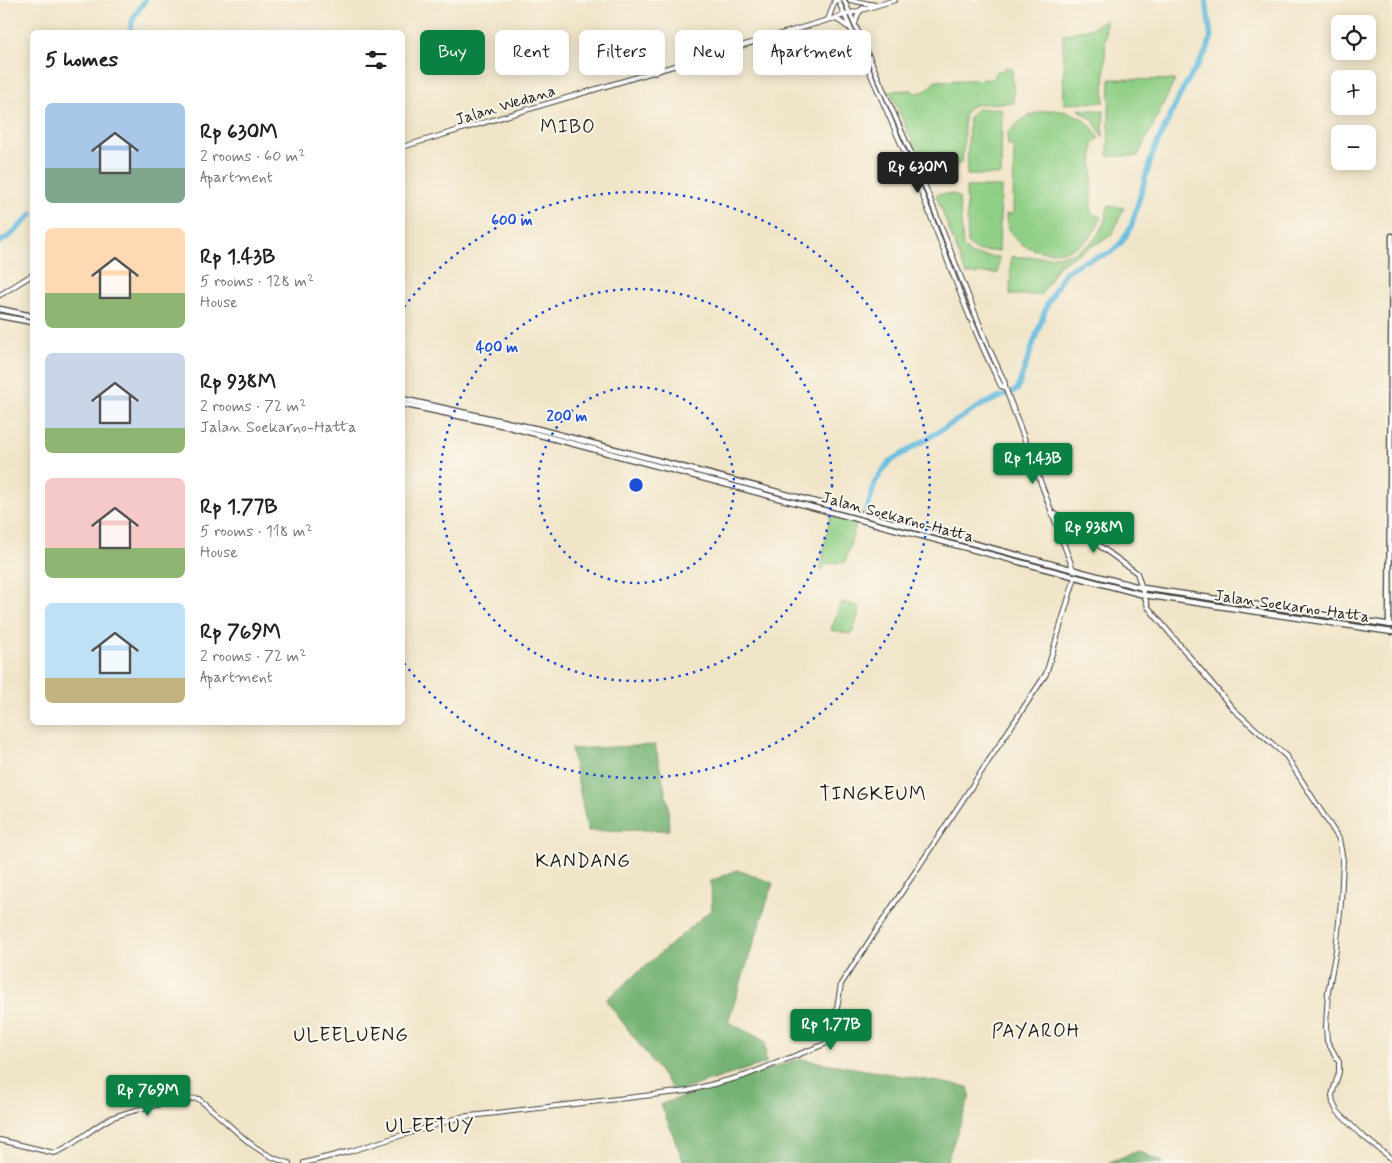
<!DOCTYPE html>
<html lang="en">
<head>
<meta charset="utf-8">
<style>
  :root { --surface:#fff; --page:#f2f2f2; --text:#222; --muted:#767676; --accent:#0b8043 }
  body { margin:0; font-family:Mynerve,sans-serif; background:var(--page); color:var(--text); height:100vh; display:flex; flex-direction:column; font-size:19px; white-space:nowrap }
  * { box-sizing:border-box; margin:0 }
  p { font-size:16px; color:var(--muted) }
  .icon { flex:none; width:28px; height:28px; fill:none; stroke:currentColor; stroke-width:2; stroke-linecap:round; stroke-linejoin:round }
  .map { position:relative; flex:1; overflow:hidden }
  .drawer { position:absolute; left:30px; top:30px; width:375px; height:695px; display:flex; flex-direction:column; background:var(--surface); border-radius:8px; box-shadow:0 2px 12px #0003 }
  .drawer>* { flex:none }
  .guide { position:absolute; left:420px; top:30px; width:475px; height:45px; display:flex; gap:10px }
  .fabs { position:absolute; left:1331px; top:15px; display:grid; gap:10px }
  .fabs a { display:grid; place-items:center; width:45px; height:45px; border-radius:8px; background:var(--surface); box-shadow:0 2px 12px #0003; font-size:25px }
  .price { position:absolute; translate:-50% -42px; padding:0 11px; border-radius:5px; background:var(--accent); color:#fff; font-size:16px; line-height:32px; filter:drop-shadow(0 1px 2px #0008) }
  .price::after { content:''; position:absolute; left:50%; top:30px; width:15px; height:11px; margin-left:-8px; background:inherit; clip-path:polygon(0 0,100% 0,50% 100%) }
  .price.on { background:#222; color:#fff }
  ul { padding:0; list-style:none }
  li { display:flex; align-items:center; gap:15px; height:125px; padding:0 15px }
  li span { display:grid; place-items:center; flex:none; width:140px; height:100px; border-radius:8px; color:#555 }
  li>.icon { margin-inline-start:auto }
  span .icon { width:60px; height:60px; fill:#fffc; stroke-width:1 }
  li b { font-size:21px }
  h2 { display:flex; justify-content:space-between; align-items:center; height:60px; padding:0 15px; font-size:21px }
  .tag { padding:0 18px; border-radius:8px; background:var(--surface); box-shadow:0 2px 12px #0003; font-size:18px; line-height:45px }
  .tag.on { background:var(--accent); color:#fff }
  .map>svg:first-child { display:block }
  .green { fill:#8fcf85; stroke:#567650 }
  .forest { fill:#73b272; stroke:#486747 }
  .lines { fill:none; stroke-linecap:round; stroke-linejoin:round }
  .river { stroke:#60badd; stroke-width:5.5 }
  .tertiary-casing { stroke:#3c3a36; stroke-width:6 }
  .secondary-casing { stroke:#3c3a36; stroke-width:6 }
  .trunk-casing { stroke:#3c3a36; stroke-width:7 }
  .tertiary { stroke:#fff; stroke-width:4 }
  .secondary { stroke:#fff; stroke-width:4 }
  .trunk { stroke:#fff; stroke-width:4.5 }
  .ring { fill:none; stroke:#1d4ed8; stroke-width:2.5; stroke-dasharray:2.5 5 }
  .labels { text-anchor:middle; stroke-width:4; stroke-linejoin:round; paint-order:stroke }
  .street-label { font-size:16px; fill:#1c1c1c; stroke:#fbf7ec }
  .quarter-label { font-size:19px; letter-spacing:1px; fill:#1c1c1c; stroke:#fbf7ec }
  .centre { fill:#1d4ed8; stroke:#fbf7ec; stroke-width:2.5 }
  .ring-label { font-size:15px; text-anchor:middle; font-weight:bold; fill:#1d4ed8; stroke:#fbf7ec; stroke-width:4; stroke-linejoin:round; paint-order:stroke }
</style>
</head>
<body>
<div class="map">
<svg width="1392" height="1163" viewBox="0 0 1392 1163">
  <rect width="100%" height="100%" fill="#fbf7ec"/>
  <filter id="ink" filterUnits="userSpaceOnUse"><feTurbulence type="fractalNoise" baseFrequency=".02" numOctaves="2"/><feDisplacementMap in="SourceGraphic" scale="10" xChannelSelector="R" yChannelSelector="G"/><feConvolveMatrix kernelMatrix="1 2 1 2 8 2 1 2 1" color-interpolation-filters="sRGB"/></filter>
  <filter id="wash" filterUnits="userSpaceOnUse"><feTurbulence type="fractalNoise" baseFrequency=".0096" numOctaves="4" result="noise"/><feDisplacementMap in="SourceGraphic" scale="20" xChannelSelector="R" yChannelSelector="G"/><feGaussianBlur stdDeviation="1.12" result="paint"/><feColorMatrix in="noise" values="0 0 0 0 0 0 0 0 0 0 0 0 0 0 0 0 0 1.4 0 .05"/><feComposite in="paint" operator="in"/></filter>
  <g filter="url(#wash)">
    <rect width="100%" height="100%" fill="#f1e5c9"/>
    <!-- green -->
    <path class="green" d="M1106,20L1104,102L1064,104L1063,35L1091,28Z
      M1004,68H1012L1014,103C946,103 970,108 962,161L955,167L923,166L890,91L912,90L914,93C925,93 930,89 935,81L994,79L996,71H1004Z
      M1110,79L1175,80L1138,156H1108Z
      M977,109L1000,108L1002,111L1001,175H967L969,117Z
      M1078,109L1104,111L1103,137L1093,120Z
      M1051,110C1074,111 1088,118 1099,138L1093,144L1091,213L1101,217C1098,225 1093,235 1087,240C1062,262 1005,254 1006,214H1013L1014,146H1008L1007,134C1019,120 1032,112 1051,110Z
      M966,187H1001L999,251H977L968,244Z
      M938,194H954L959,198L963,246L971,255L999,257L998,273L966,274L936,195Z
      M1108,206L1124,208L1112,235L1058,265L1041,295H1010L1011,257C1055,257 1100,262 1108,206Z
      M830,516L857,521L845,562L830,563L820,571Z
      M841,602L861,607L852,634L831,630Z"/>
    <!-- forest -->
    <path class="forest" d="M655,745L668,804L669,830L588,831L571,749Z
      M737,870L773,883L728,1022L765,1041L766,1063L675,1092L606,1000L712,909L711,881Z
      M800,1059L968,1087L970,1096L946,1163H684L661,1104Z
      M1138,1151L1164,1163H1109V1162Z"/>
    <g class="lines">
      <!-- river -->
      <path class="river" d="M130,32L133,19L145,0
        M0,242L12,234L32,214
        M866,515L875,482L889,462L982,405L1017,390L1047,305L1064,273L1082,262L1110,253L1121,243L1131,227L1153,152L1183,89L1207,50L1211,38L1206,0"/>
    </g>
  </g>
  <g filter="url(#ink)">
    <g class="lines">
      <!-- tertiary casing -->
      <g class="tertiary-casing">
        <path id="tertiary" d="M402,147L895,0
          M0,295L32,275
          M0,1140L54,1153C70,1149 93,1127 109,1119C121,1113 188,1096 199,1099C199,1100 205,1104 205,1104C233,1126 253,1154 289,1163
          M304,1163L351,1151L461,1117L687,1091L744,1076L825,1044L832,1038L841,984L1046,674L1075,577"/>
      </g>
      <!-- secondary casing -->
      <g class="secondary-casing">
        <path id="secondary" d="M838,0C867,66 897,132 924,199C949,262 970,325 1001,386L1005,387
          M844,0L919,171L988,346L1005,383V387L1073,569
          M850,0L875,5
          M832,19L838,20L848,27
          M828,20L835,0
          M855,24L858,14L863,8
          M1054,513L1137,573L1148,607L1234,710L1286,756L1339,839L1343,860L1341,902L1336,950L1328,992L1326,1026L1327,1041L1339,1062V1072L1332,1095L1333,1103L1337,1111L1360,1134L1392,1159"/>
      </g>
      <!-- trunk casing -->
      <g class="trunk-casing">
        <path id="trunk" d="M0,309L32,316
          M0,316L32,322
          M402,399L538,429L1143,588L1392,625
          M402,404L506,426L1144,595L1392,632
          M1389,625L1392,236"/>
      </g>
      <!-- tertiary -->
      <use href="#tertiary" class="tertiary"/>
      <!-- secondary -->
      <use href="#secondary" class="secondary"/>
      <!-- trunk -->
      <use href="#trunk" class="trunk"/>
    </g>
  </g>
  <!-- distance rings -->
  <g class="ring">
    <circle cx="636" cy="485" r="98"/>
    <circle cx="636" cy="485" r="196"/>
    <path d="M404 307A293 293 0 1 1 404 663"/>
  </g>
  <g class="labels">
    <!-- street labels -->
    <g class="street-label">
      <text transform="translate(505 104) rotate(-17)" y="6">Jalan Wedana</text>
      <text transform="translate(898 516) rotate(15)" y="6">Jalan Soekarno-Hatta</text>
      <text transform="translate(1292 605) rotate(8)" y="6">Jalan Soekarno-Hatta</text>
    </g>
    <!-- quarter labels -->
    <g class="quarter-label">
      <text x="568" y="133">MIBO</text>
      <text x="873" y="800">TINGKEUM</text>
      <text x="583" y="867">KANDANG</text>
      <text x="1036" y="1037">PAYAROH</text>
      <text x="351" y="1041">ULEELUENG</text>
      <text x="430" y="1132">ULEETUY</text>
    </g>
  </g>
  <circle cx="636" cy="485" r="8" class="centre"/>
  <g class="ring-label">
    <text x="512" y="225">600 m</text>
    <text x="497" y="352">400 m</text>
    <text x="567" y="421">200 m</text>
  </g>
</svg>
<div class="fabs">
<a><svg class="icon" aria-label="locate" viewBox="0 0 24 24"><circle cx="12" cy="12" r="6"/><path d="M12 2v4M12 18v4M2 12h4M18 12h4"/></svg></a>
<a>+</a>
<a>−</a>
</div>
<b class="price on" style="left:918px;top:194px">Rp 630M</b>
<b class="price" style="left:1033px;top:485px">Rp 1.43B</b>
<b class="price" style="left:1094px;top:554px">Rp 938M</b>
<b class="price" style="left:831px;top:1051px">Rp 1.77B</b>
<b class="price" style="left:148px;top:1117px">Rp 769M</b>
<div class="guide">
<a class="tag on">Buy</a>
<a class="tag">Rent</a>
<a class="tag">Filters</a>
<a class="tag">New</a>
<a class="tag">Apartment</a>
</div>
<section class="drawer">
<h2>5 homes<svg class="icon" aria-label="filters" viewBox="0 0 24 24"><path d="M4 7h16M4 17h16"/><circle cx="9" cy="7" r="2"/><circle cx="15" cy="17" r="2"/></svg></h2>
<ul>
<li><span style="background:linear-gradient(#a9c7e8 65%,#7fa58c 0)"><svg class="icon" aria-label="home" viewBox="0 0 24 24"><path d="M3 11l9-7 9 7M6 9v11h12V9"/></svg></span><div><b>Rp 630M</b><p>2 rooms · 60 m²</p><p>Apartment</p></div></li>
<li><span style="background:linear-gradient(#ffd9b3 65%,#8fb573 0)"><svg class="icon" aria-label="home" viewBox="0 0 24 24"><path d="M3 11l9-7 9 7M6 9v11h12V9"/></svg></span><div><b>Rp 1.43B</b><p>5 rooms · 128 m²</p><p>House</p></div></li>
<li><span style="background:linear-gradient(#c9d6e8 75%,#8fb573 0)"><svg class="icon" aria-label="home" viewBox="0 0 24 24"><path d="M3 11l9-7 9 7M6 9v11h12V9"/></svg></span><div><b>Rp 938M</b><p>2 rooms · 72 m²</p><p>Jalan Soekarno-Hatta</p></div></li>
<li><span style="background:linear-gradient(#f6c9c9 70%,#8fb573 0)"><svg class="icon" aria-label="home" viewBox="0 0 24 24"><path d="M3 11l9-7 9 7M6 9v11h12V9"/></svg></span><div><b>Rp 1.77B</b><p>5 rooms · 118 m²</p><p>House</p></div></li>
<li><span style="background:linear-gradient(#bfe0f5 75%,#c2b280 0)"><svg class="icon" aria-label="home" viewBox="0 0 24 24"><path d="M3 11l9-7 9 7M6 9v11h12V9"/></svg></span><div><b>Rp 769M</b><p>2 rooms · 72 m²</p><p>Apartment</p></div></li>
</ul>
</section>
</div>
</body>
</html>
